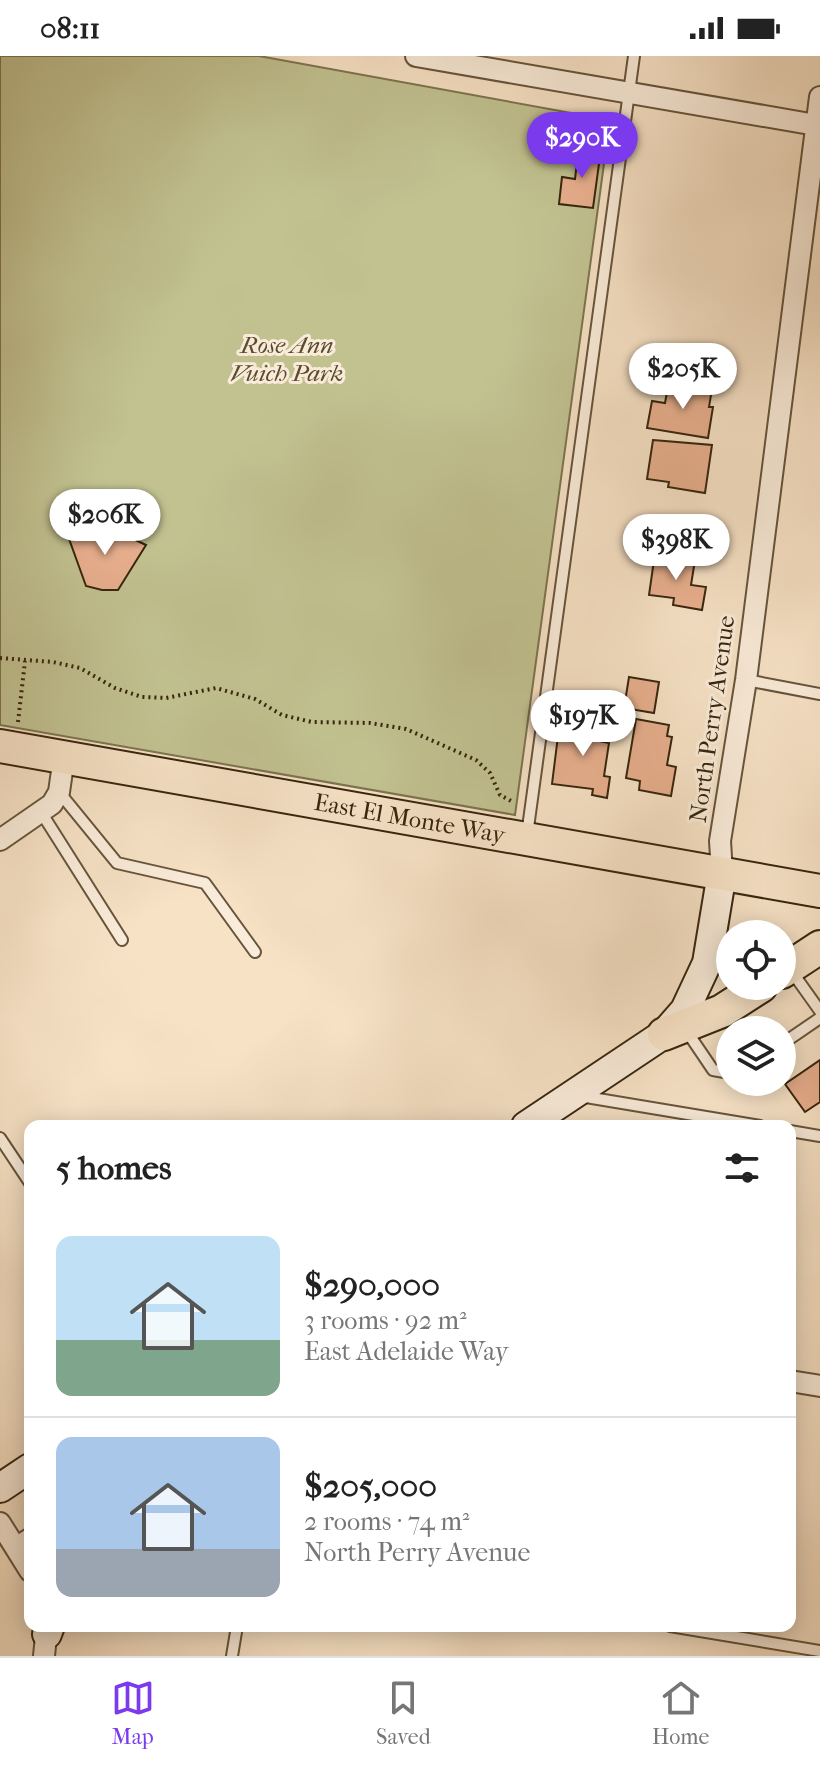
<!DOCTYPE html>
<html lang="en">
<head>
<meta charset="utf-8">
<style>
  :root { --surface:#fff; --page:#f6f6f6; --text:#222; --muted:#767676; --line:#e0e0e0; --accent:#7c3aed }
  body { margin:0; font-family:"IM FELL French Canon",serif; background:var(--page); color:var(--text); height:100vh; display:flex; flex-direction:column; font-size:30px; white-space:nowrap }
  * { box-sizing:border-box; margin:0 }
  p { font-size:26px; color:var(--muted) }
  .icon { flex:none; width:44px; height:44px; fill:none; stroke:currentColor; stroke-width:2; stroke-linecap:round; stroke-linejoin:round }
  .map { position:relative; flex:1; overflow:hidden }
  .sheet { position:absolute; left:24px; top:1064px; width:772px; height:512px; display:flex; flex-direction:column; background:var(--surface); border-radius:16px; box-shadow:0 4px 20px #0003 }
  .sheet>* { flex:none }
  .buttons { position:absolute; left:716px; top:864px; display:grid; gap:16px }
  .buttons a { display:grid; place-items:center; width:80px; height:80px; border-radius:50%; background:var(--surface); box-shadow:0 4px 20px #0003; font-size:40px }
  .price { position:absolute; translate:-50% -68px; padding:0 18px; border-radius:28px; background:#fff; color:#222; font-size:26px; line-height:52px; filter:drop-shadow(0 2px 4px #0008) }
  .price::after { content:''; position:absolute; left:50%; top:48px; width:24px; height:18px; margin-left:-12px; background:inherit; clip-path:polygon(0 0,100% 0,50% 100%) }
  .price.current { background:var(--accent); color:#fff }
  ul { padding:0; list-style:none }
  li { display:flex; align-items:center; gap:24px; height:200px; padding:0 32px }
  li+li { border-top:2px solid var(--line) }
  li span { display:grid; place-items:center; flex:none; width:224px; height:160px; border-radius:16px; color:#555 }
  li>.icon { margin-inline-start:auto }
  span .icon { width:96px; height:96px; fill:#fffc; stroke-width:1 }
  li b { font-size:34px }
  h2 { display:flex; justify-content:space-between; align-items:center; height:96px; padding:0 32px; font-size:34px }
  .status { display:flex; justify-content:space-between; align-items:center; height:56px; padding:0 40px; background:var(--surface); direction:ltr }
  .status svg { height:22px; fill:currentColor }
  .tabs { display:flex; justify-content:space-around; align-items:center; height:112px; border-top:2px solid var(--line); background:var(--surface); font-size:22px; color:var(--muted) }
  .tabs a { display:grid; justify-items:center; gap:4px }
  .tabs .current { color:var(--accent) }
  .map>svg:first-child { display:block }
  .green { fill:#c2c291; stroke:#7c744f; stroke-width:2 }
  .building { fill:#e8af8e; stroke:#36250d; stroke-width:2 }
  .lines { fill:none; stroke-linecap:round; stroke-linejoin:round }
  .lane-casing { stroke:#66543b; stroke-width:14 }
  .street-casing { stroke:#66543b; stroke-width:24 }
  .secondary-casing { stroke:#36250d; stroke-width:32 }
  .primary-casing { stroke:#36250d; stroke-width:36 }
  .path { stroke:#36250d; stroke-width:4; stroke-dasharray:2 4; stroke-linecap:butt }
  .lane { stroke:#faecda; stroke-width:10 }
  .street { stroke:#faecda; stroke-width:20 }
  .secondary { stroke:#faecda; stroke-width:28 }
  .primary { stroke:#f7e2c6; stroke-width:32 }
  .labels { text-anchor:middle; stroke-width:6; stroke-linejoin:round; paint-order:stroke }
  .park-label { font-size:24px; font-style:italic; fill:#594c2e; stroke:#faecda }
  .street-label { font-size:24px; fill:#36250d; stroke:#faecda }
</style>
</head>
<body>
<div class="status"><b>08:11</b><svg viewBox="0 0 49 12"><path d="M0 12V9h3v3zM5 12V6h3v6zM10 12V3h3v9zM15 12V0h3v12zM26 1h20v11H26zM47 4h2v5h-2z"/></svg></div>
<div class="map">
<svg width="820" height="1600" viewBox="0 0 820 1600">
  <rect width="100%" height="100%" fill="#f7e2c6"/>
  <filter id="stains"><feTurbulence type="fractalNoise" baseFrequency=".0025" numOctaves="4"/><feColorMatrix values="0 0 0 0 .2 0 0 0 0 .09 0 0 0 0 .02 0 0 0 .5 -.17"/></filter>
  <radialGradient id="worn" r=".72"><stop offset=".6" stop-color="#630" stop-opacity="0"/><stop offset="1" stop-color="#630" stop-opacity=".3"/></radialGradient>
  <!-- green -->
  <path class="green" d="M0,0H259L610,64L515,759L0,669Z"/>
  <!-- building -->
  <path class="building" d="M579,90L601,93L593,152L559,148L562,121L575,123Z
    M669,325L712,333L709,351H713L708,382L647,372L652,345L665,347Z
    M653,384L712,389L705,437L668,431L669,426L647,423Z
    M108,471L146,489L118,534H102L86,530L68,480Z
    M655,497L695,504L691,529L706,531L702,554L673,549L674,542L649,539Z
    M629,621L659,626L654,657L624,652Z
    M575,661L602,664L599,685L609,687L604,720L610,721L607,742L592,739L593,733L552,728L558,680L572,682Z
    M636,663L669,669L667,680L672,681L667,709L676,711L671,740L639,734L640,725L626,722Z
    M820,1004V1046L805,1056L785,1028Z"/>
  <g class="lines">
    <!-- lane casing -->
    <g class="lane-casing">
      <path id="lane" d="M746,624L820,638
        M59,736L117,807L205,827L255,896
        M41,756L122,884
        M527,779L634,0
        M790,913L820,955
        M682,980H690L713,1014L730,1017
        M782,988L820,962
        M580,1040L760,1070
        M790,1075L820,1080
        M0,1082L30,1127
        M14,1487L30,1477
        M670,1570L820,1595
        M232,1600L237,1570"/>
    </g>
    <!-- street casing -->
    <g class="street-casing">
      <path id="street" d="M416,0L816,69
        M0,784L52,748L59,736L64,701
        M722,817L720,785L746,624L820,41
        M790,1325L820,1330
        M0,1467L30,1515
        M44,1600L47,1570"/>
    </g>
    <!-- secondary casing -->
    <g class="secondary-casing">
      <path id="secondary" d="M526,1070L664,978L685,954L707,907L722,817
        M0,1432L30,1412
        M47,1578L50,1570"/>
    </g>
    <!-- primary casing -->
    <g class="primary-casing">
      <g id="primary">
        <path id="s1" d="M0,690L820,835"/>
        <path d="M782,916L820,891"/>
        <path d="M664,978L722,955L761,930"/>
      </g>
    </g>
    <!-- path -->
    <path class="path" d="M0,602L53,606L80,612L115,632L142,641L166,642L216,632L255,643L282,659L312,666L370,667L406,673L476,704L490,717L500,739L513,746
      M18,666L25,605"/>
    <!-- lane -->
    <use href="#lane" class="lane"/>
    <!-- street -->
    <use href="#street" class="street"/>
    <!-- secondary -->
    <use href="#secondary" class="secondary"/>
    <!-- primary -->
    <use href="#primary" class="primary"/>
  </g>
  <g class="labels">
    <!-- park labels -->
    <g class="park-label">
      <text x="287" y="297">Rose Ann<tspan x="287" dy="28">Vuich Park</tspan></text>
    </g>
    <!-- street labels -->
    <g class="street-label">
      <text transform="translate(712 663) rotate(-82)" y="8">North Perry Avenue</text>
      <text dy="8" stroke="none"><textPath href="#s1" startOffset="416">East El Monte Way</textPath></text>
    </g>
  </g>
  <rect width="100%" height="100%" filter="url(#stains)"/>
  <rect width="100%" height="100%" fill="url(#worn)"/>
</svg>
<div class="buttons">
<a><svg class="icon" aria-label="locate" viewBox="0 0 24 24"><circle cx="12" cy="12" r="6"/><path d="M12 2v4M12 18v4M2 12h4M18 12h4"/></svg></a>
<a><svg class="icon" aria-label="layers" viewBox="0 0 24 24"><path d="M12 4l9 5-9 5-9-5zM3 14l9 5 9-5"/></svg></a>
</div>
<b class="price current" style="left:582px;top:124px">$290K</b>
<b class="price" style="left:683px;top:355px">$205K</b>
<b class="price" style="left:105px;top:501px">$206K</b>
<b class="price" style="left:676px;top:526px">$398K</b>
<b class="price" style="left:583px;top:702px">$197K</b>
<section class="sheet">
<h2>5 homes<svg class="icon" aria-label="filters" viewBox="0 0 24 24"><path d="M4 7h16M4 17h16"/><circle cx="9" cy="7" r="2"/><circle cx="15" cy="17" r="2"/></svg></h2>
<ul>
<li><span style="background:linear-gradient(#bfe0f5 65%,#7fa58c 0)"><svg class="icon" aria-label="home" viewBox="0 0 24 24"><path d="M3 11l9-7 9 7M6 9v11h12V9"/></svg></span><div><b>$290,000</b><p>3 rooms · 92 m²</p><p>East Adelaide Way</p></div></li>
<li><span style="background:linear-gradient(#a9c7e8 70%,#9aa5b1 0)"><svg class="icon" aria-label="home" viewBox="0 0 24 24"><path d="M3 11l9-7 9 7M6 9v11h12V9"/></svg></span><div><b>$205,000</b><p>2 rooms · 74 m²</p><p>North Perry Avenue</p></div></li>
</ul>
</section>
</div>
<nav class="tabs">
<a class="current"><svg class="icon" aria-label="map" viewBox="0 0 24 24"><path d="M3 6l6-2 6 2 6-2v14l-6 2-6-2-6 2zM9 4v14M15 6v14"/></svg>Map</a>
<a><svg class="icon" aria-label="saved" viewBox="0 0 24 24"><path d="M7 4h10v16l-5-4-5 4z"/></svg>Saved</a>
<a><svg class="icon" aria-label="home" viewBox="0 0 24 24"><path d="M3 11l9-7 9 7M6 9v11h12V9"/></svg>Home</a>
</nav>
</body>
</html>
